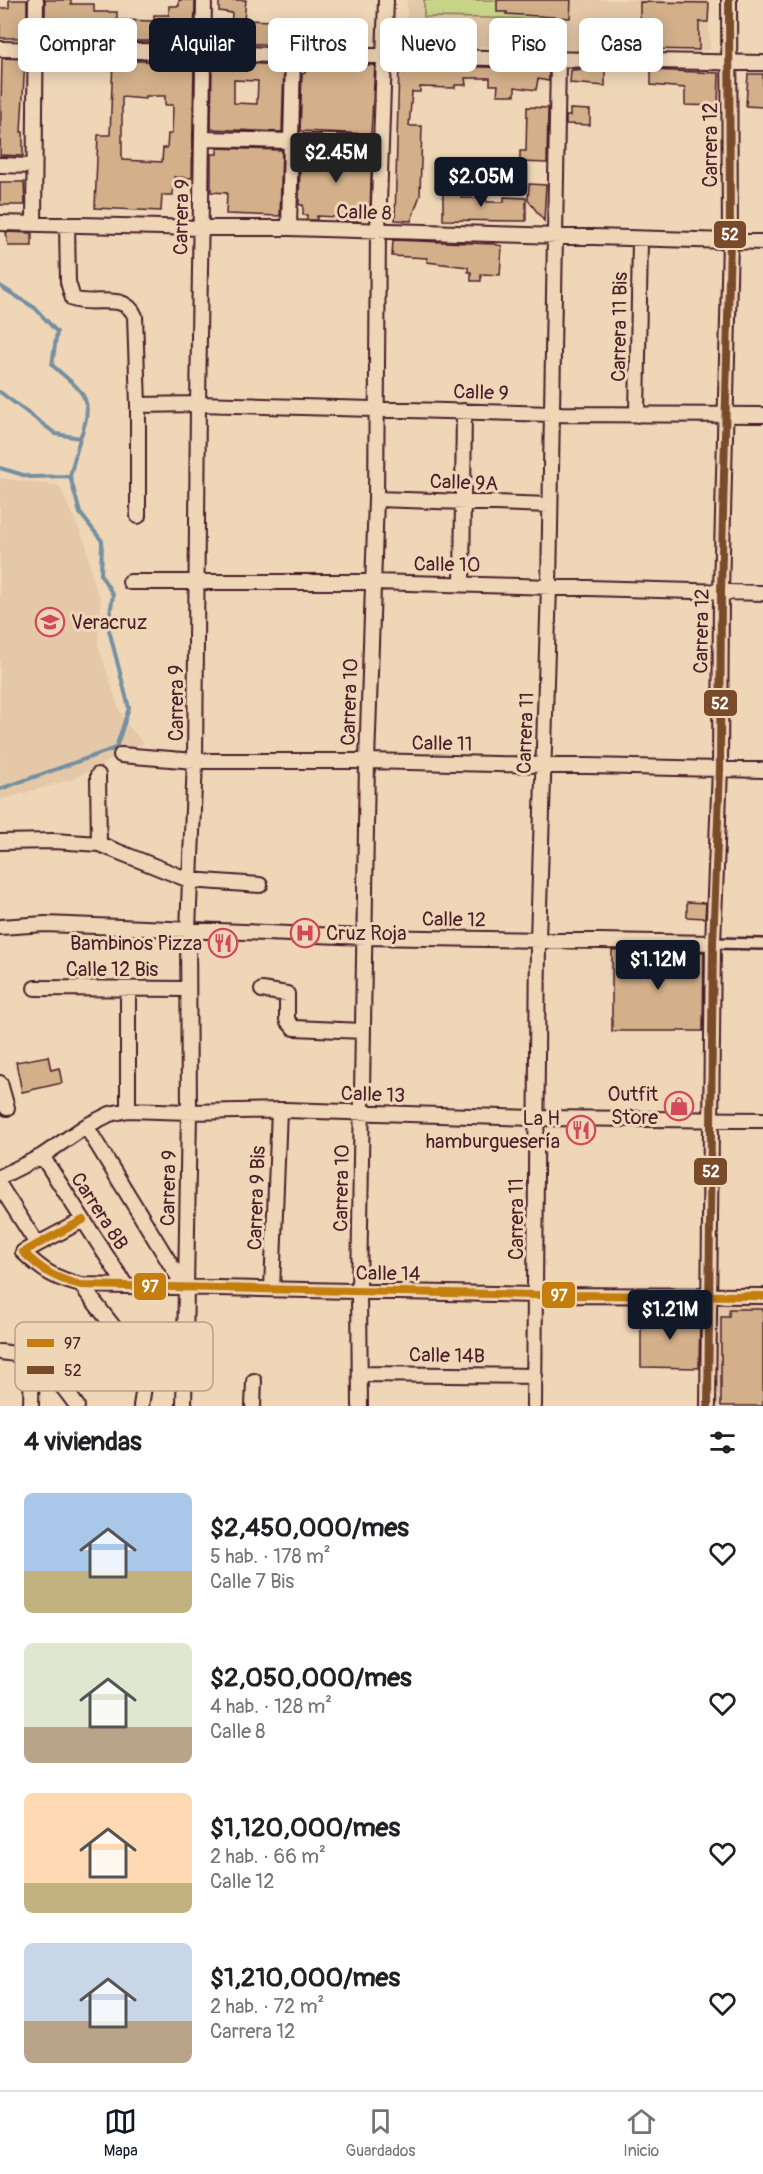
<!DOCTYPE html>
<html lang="es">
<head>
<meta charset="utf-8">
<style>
  :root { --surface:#fff; --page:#f2f2f2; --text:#202124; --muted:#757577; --line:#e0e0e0; --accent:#111827 }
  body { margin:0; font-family:Pangolin,sans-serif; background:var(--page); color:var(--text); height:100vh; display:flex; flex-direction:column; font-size:22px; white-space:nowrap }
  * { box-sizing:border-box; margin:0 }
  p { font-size:20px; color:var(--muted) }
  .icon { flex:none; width:33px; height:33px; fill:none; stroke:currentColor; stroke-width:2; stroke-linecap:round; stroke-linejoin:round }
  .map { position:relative; height:1406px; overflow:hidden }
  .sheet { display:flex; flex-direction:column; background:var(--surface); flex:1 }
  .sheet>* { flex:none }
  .guide { position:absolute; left:18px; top:18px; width:728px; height:54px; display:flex; gap:12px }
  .price { position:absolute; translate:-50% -51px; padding:0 14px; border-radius:6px; background:var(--accent); color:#fff; font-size:20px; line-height:39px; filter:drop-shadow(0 2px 3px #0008) }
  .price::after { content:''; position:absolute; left:50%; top:36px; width:18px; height:14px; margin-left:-9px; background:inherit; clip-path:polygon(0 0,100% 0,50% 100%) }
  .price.selected { background:#222; color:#fff }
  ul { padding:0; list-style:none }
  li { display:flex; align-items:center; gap:18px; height:150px; padding:0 24px }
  li span { display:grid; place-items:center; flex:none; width:168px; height:120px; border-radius:9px; color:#555 }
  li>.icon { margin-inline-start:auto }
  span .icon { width:72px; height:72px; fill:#fffc; stroke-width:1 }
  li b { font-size:26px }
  h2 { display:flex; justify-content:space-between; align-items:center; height:72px; padding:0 24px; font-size:26px }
  .chip { padding:0 21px; border-radius:9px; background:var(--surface); box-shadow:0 3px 15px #0003; font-size:21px; line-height:54px }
  .chip.selected { background:var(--accent); color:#fff }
  .menu { display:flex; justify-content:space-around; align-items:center; height:84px; border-top:2px solid var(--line); background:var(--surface); font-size:16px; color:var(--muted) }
  .menu a { display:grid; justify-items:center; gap:3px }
  .menu .selected { color:var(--accent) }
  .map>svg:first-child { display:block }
  .built { fill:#e4c8a7 }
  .green { fill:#c8d588; stroke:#897a5a; stroke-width:1.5 }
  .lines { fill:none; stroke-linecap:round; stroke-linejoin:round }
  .stream { stroke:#7490a1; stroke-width:4 }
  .building { fill:#d3b08a; stroke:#4a1f2b; stroke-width:1.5; fill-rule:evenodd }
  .pedestrian-casing { stroke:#4a1f2b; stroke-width:14 }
  .minor-casing { stroke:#4a1f2b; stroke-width:18 }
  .pedestrian { stroke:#efd6b7; stroke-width:9 }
  .minor { stroke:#efd6b7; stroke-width:14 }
  .bus-1-casing { stroke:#efd6b7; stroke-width:12 }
  .bus-2-casing { stroke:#efd6b7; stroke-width:12 }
  .bus-1 { stroke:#c37e0d; stroke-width:8 }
  .bus-2 { stroke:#7a4b2a; stroke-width:8 }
  .labels { text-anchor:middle; stroke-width:6; stroke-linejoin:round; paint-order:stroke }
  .street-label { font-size:20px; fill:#4a1f2b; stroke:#efd6b7 }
  .poi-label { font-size:20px; fill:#4a1f2b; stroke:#efd6b7; text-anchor:end }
  .key { fill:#efd6b7; stroke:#be9f8d; stroke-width:1.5 }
  .key-label { font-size:16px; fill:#4a1f2b }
  .line-badge { stroke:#efd6b7; stroke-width:2 }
  .badge-label { font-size:16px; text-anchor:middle; font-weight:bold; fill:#fff }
</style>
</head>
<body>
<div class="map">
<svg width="763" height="1406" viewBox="0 0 763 1406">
  <rect width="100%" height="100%" fill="#efd6b7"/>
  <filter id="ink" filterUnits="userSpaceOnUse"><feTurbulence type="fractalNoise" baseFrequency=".0167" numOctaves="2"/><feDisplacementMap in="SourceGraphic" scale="12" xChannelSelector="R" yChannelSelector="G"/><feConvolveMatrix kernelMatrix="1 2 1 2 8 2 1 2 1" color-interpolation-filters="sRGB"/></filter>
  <g filter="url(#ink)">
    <!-- built -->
    <path class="built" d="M407,0H708L710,50L611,51L406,44Z
      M0,478L59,486L86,544L94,585L101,600L98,644L118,707L128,725L143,743L73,779L0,800Z
      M708,1296H763V1406H708Z"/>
    <!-- green -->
    <path class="green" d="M424,0H556V19L424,17Z"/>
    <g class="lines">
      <!-- stream -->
      <path class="stream" d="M0,286L35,308L57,332L52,365C81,391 97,397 80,438
        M0,392L56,434L80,438L70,476
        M0,468L30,477L70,476L80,513L102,541L101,575L113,595L108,626L129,708L116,748L0,789"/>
    </g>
    <!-- building -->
    <path class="building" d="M9,0H27V38H0V8H9Z
      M45,0H71V4H94V12H117V20L154,21V15H169V6H179V0H195L194,41H49L45,33Z
      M219,0H246L244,20L344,24L343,45H315V37H292V44H230L232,13L219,11Z
      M497,0H571L570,18L506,14L507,12H497Z
      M640,2L709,3L708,22H699V50L648,49L649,21H640Z
      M2,58L25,59L21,132H23V156L0,155Z
      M113,60L194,63L192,178L174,177L173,195H162L161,211L95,208L98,135H110ZM146,96H165V105H173L172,134H168L167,148H163L162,162L122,160V97L146,99Z
      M217,62L284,65L282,132L211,129L212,63ZM234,80L258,81L257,104L234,103Z
      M306,65H375L371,134L300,131L302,74L305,73Z
      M399,65L533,68L549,71V81L538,79L536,90L515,87V95H497L498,85H490V78H465L466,85H455V88L420,87V92H412L409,126H422L420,195L411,221L395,220Z
      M584,69L605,70V86L570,83L571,70Z
      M651,70L719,73L718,106L685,105V88L651,85Z
      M748,74H763V107L746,106Z
      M527,107L548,108L547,163L520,162V151H526Z
      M570,109L590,110V125L566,124V116H570Z
      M217,148L282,150L280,216L226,214L227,193L211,192V154H217Z
      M303,150L372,152L370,213H367V216H362L361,220H344L337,217L317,216V220H307V215H303V205H299L300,160H303Z
      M0,182H24L25,205H0Z
      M529,184L546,185L544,221L528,200Z
      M443,186H461V198H486L487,202H504V197L526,198V221L443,220Z
      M6,232L32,233V246H8Z
      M393,240L494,244L502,246L500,275L481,274V281H471V272H468V267L427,262V258L392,256Z
      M687,902L706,903L705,918L687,917Z
      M612,950L704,952L703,1031H612Z
      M48,1056L51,1070L59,1068L62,1083L22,1092L16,1062Z
      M729,1309H763V1406H721V1317H729Z
      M641,1313L700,1315L699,1368L641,1367Z"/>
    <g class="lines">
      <!-- pedestrian casing -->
      <g class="pedestrian-casing">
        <path id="pedestrian" d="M713,943L763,944"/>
      </g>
      <!-- minor casing -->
      <g class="minor-casing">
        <path id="minor" d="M0,49L203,52L293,56H385L763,63
          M202,139L380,143
          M0,165L33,166
          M0,223L201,228H289L763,242
          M34,224L36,0
          M67,225L68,282L73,299C93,307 124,291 135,316L138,405
          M289,228L293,56
          M637,415L640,240
          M376,499L550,505
          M138,516V405L198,404L552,414L763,415
          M130,582H373L763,593
          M462,584L464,411
          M121,755L195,761H367L763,770
          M98,775L99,844
          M0,842L54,841L99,844L189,880L260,885
          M0,927L45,924L365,937L713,943
          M35,988L188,989
          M128,989V1110
          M262,990L287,994V1020L294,1028L363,1031
          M0,1083L7,1108
          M86,1126L185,1288
          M42,1156L126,1286
          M0,1177L42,1156L86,1126L110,1114L128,1110L189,1112L285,1110L536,1118L763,1120
          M0,1186L37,1244
          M83,1220L23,1252C43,1271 54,1278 81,1285L536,1295L763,1296
          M81,1285L141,1362L145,1381L141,1406
          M272,1289L279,1110
          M0,1352C40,1355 55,1375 77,1406
          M360,1374L535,1376
          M31,1406L32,1358
          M184,1406L189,1112L188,929L195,761L198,404L204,0
          M253,1406L254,1381
          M360,1406L359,1292L367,761L376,499L378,232L386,0
          M534,1406L538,940L549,586L558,61
          M708,1406L713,943L720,769L721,592L730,241L729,0"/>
      </g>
      <!-- pedestrian -->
      <use href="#pedestrian" class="pedestrian"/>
      <!-- minor -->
      <use href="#minor" class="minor"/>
      <!-- bus-1 casing -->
      <g class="bus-1-casing">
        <path id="bus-1" d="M83,1220L23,1252C43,1271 54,1278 81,1285L536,1295L763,1296"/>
      </g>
      <!-- bus-2 casing -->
      <g class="bus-2-casing">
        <path id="bus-2" d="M708,1406L713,943L720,769L721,592L730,241L729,0"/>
      </g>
      <!-- bus-1 -->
      <use href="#bus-1" class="bus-1"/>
      <!-- bus-2 -->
      <use href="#bus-2" class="bus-2"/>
    </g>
  </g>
  <!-- icons -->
  <defs>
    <g id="school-ring" transform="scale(1.5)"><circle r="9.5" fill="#efd6b7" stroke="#d1495b" stroke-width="1.5"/><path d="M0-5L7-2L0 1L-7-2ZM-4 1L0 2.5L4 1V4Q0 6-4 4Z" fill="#d1495b"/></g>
    <g id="hospital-ring" transform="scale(1.5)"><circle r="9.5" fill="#efd6b7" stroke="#d1495b" stroke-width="1.5"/><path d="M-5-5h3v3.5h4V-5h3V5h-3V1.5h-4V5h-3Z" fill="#d1495b"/></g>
    <g id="restaurant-ring" transform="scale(1.5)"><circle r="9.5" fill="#efd6b7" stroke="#d1495b" stroke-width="1.5"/><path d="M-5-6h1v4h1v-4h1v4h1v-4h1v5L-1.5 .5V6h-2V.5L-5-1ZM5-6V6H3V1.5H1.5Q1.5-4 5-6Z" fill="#d1495b"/></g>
    <g id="shop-ring" transform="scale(1.5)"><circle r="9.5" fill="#efd6b7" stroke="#d1495b" stroke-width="1.5"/><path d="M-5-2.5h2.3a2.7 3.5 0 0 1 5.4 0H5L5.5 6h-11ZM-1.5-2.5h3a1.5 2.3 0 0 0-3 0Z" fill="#d1495b"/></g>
  </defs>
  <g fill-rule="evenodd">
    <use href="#school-ring" x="50" y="622"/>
    <use href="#hospital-ring" x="305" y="933"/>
    <use href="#restaurant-ring" x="223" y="943"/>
    <use href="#shop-ring" x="679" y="1106"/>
    <use href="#restaurant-ring" x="581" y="1130"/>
  </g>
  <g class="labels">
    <!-- street labels -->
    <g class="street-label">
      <text transform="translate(710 145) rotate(-90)" y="7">Carrera 12</text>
      <text transform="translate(364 212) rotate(2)" y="7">Calle 8</text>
      <text transform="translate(181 217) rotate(-89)" y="7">Carrera 9</text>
      <text transform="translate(619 327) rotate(-89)" y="7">Carrera 11 Bis</text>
      <text transform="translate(481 392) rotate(2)" y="7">Calle 9</text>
      <text transform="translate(464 482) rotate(2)" y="7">Calle 9A</text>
      <text transform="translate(447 564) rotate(1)" y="7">Calle 10</text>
      <text transform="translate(701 631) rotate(-89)" y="7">Carrera 12</text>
      <text transform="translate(349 702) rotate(-88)" y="7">Carrera 10</text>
      <text transform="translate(176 703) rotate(-90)" y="7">Carrera 9</text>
      <text transform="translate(525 733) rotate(-88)" y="7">Carrera 11</text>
      <text transform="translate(442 743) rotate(1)" y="7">Calle 11</text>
      <text transform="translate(454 919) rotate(1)" y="7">Calle 12</text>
      <text x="112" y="976">Calle 12 Bis</text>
      <text transform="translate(373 1094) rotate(2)" y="7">Calle 13</text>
      <text transform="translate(168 1188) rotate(-89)" y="7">Carrera 9</text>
      <text transform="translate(341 1188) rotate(-89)" y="7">Carrera 10</text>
      <text transform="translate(256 1198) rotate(-88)" y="7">Carrera 9 Bis</text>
      <text transform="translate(100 1211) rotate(57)" y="7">Carrera 8B</text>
      <text transform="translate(516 1219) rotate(-90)" y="7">Carrera 11</text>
      <text transform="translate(388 1273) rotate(1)" y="7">Calle 14</text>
      <text transform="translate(447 1355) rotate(1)" y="7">Calle 14B</text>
    </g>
    <!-- poi labels -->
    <g class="poi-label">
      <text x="71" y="629" text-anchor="start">Veracruz</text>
      <text x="326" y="940" text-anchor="start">Cruz Roja</text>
      <text x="202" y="950">Bambinos Pizza</text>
      <text x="658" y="1101">Outfit<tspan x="658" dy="23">Store</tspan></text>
      <text x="560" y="1125">La H<tspan x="560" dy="23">hamburguesería</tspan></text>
    </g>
  </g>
  <!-- legend -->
  <rect x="15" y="1322" width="198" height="69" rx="9" class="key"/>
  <rect x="27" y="1339" width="27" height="8" fill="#c37e0d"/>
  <rect x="27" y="1366" width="27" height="8" fill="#7a4b2a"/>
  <g class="key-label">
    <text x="64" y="1349">97</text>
    <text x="64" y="1376">52</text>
  </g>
  <g class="line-badge">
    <rect x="713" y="220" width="34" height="29" rx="6" fill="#7a4b2a"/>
    <rect x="703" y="689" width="35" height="28" rx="6" fill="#7a4b2a"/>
    <rect x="693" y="1157" width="35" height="29" rx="6" fill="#7a4b2a"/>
    <rect x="133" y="1272" width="34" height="29" rx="6" fill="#c37e0d"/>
    <rect x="541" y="1281" width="35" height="28" rx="6" fill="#c37e0d"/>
  </g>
  <g class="badge-label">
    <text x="730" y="240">52</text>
    <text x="720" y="709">52</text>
    <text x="711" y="1177">52</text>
    <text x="150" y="1292">97</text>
    <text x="559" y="1301">97</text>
  </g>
</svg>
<b class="price selected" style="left:336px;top:184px">$2.45M</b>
<b class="price" style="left:481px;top:208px">$2.05M</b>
<b class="price" style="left:658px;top:991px">$1.12M</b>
<b class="price" style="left:670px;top:1341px">$1.21M</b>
<div class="guide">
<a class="chip">Comprar</a>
<a class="chip selected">Alquilar</a>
<a class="chip">Filtros</a>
<a class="chip">Nuevo</a>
<a class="chip">Piso</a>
<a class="chip">Casa</a>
</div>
</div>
<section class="sheet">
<h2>4 viviendas<svg class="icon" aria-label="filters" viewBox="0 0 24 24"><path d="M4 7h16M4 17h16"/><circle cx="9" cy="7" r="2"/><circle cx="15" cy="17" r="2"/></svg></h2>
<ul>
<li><span style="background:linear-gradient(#a9c7e8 65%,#c2b280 0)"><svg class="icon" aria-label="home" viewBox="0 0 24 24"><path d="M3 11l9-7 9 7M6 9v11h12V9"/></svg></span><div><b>$2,450,000/mes</b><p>5 hab. · 178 m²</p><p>Calle 7 Bis</p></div><svg class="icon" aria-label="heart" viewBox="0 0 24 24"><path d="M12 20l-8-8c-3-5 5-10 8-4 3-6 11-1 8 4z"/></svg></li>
<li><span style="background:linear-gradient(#dfe7d0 70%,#b9a48a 0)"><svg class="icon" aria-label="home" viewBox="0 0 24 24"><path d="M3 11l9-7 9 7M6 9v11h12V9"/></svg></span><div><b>$2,050,000/mes</b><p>4 hab. · 128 m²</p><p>Calle 8</p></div><svg class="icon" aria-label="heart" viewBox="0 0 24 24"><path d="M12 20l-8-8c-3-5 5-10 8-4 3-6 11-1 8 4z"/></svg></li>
<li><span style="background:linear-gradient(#ffd9b3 75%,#c2b280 0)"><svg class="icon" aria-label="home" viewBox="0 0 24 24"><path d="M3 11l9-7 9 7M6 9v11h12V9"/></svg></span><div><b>$1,120,000/mes</b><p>2 hab. · 66 m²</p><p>Calle 12</p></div><svg class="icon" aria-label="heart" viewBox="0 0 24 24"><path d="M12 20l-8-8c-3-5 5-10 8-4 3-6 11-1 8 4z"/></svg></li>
<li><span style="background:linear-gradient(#c9d6e8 65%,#b9a48a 0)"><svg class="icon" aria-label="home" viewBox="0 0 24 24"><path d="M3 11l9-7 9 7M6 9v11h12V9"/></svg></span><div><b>$1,210,000/mes</b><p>2 hab. · 72 m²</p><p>Carrera 12</p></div><svg class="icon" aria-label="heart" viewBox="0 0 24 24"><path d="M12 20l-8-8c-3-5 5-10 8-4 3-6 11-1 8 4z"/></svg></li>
</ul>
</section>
<nav class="menu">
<a class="selected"><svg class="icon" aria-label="map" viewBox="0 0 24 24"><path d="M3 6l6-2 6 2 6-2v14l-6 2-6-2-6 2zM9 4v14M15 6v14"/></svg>Mapa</a>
<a><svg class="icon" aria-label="saved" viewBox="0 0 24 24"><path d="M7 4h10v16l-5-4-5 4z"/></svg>Guardados</a>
<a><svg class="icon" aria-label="home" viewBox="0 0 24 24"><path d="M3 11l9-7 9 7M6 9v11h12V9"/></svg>Inicio</a>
</nav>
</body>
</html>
